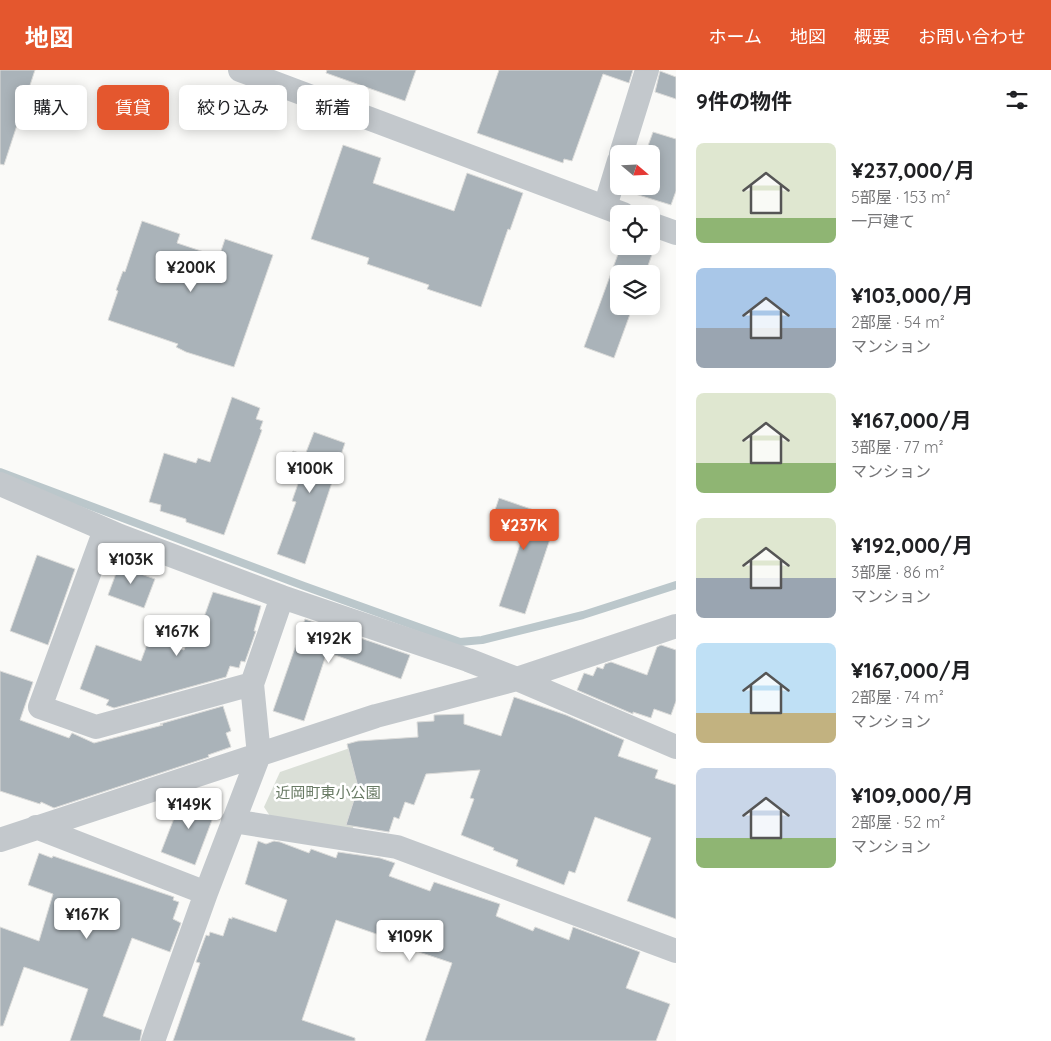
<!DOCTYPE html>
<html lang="ja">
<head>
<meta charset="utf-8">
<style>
  :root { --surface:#fff; --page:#f6f6f6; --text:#202124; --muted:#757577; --accent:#e4572e }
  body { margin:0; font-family:Quicksand,"Noto Sans JP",sans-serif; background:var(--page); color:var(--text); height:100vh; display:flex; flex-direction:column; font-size:19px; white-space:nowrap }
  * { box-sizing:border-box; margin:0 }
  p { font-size:16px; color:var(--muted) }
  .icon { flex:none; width:28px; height:28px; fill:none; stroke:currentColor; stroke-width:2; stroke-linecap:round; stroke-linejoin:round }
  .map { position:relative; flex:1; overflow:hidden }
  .side { display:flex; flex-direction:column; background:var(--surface); width:375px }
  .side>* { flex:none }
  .guide { position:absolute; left:15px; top:15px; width:475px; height:45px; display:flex; gap:10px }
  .needle { width:32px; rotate:109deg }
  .tools { position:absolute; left:610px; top:75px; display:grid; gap:10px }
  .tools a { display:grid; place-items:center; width:50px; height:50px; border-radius:8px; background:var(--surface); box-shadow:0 2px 12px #0003; font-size:25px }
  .price { position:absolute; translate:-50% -42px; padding:0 11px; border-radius:5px; background:#fff; color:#222; font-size:16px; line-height:32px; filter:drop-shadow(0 1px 2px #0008) }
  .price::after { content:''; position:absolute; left:50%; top:30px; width:15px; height:11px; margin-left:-8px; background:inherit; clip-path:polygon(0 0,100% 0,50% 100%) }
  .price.on { background:var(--accent); color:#fff }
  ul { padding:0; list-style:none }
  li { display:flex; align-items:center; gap:15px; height:125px; padding:0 20px }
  li span { display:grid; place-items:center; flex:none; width:140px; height:100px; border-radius:8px; color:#555 }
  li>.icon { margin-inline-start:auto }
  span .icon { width:60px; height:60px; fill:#fffc; stroke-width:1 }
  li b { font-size:21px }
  h2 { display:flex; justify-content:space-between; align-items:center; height:60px; padding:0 20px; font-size:21px }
  .pill { padding:0 18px; border-radius:8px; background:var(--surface); box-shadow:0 2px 12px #0003; font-size:18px; line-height:45px }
  .pill.on { background:var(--accent); color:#fff }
  header { display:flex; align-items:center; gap:30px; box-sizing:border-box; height:70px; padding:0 25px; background:var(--accent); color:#fff }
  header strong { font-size:24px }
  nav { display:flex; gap:28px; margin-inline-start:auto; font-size:18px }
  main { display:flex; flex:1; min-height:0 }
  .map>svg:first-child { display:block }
  .green { fill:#dadfd7 }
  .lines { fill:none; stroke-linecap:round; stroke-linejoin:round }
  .stream { stroke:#bbc7cb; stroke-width:8 }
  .building { fill:#aab3b9; stroke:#dcdcda }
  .street { stroke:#c3c8cc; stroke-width:24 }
  .labels { text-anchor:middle; stroke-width:5; stroke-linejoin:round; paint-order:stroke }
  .park-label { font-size:15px; fill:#687a64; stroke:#fff }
</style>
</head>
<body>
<header>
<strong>地図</strong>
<nav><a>ホーム</a><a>地図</a><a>概要</a><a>お問い合わせ</a></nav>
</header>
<main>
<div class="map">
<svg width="676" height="971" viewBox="0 0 676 971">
  <rect width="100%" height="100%" fill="#fafaf8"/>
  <!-- green -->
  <path class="green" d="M350,678L366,726L352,760L274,752L264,737L280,702Z"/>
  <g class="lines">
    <!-- stream -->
    <path class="stream" d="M0,402L304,516L460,572L482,570L583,545L676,515"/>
  </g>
  <!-- building -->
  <path class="building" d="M0,0H35L4,95L0,94Z
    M327,0H416L405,31L326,3Z
    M499,0H633L629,13L603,4L572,91L564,89L563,93L477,63Z
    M660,1L676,7V29L655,22Z
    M653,62L676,69V121L671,135L632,123L634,116H651V84H645Z
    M343,75L381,88L373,113L454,141L467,103L523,123L510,160L508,159L481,237L427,219L429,215L367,194L369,188L311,169Z
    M142,151L180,164L177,173L219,187L225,169L273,185L234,297L186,282L176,277L178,274L108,250L118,221L116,220L123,201L125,202Z
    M621,176H655L645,204H619V236H633L614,288L584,277Z
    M232,327L260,338L256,349L263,351L260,359L262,360L224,465L186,452V449L160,441L161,435L149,432L164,383L196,393L198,388L210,392Z
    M314,362L345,373L305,494L277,484L296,432L292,431L300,408L284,405L293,381L305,385Z
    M499,428L557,448L525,544L499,536L524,463L491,452Z
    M37,485L75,499L48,575L10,561Z
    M121,490L140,497L138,503L155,509L144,538L108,525Z
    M213,522L261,536L254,561H256L245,592L241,591L239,598L230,596L226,607L114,638L106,635L109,630L80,619L96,575L141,591L149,569L184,580L195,547L203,550Z
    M305,549L410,585L401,609L327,582L304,651L273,641Z
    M661,575L676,580V631L671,645L654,639L651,648L633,642V644L577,620L584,603L593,606L597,597L603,599L605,594L611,592L647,605L657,577Z
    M0,601L33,612L20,650L69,668L72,663L94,673L163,655L160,654L223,636L231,661L226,663L231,677L208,685L209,687L54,738L41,732L40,734L0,721Z
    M514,627L566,645L624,670L618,686L658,700L655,708L676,715V849L627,831L651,768L595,747L575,803L569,801L564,815L516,796L518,790L493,780L494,778L461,765L474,729L470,728L480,700L426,704L414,735L405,732L399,749L394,747L389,762L346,755L358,717L347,674L358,671L418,667L417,652L434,651V645L464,644V654L501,666Z
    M183,725L217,737L195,795L161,782Z
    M258,771L266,774L274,771L280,772L309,783L311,779L336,788L338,782L380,788L395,793L389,806L430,821L434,812L500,834L496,846L533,861L535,857L569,870L573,857L640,882L626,918L670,934L656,971H425L452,893L410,879L411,876L336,850L302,950L355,968V971H173L200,893L196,892L206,865L209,866L210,862L223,866L229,848L232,849V847L276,862L287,830L245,814Z
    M39,783L52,788L53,786L174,827L173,830L179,832L173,849L181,853L170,882L132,868L103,946L142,960L140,971H70L88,919L24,897L3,956H0V857L39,871L53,824L28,815Z"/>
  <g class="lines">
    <!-- street -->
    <path class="street" d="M240,0L623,144
      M621,84L647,0
      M605,137L619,91
      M651,154L676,163
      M0,414L120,466L282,527L468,590L517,609L676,677
      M105,460L40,637L96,657L252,614
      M233,751L397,777L676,881
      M36,757L206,823L153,971
      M0,770L376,646L517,609L676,556
      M206,823L259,685L252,614L282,527"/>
  </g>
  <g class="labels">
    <!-- park labels -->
    <g class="park-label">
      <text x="328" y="728">近岡町東小公園</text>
    </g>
  </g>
</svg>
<div class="tools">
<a><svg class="needle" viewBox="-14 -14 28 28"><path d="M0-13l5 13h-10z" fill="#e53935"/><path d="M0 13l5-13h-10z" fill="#757577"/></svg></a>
<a><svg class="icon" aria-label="locate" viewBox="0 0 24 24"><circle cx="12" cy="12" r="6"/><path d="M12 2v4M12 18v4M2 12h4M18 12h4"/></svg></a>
<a><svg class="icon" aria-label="layers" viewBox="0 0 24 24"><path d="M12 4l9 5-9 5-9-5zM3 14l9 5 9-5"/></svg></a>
</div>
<b class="price" style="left:191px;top:223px">¥200K</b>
<b class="price" style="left:310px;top:424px">¥100K</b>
<b class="price on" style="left:524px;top:481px">¥237K</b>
<b class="price" style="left:131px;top:515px">¥103K</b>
<b class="price" style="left:177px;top:587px">¥167K</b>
<b class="price" style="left:329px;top:594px">¥192K</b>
<b class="price" style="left:189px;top:760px">¥149K</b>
<b class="price" style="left:87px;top:870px">¥167K</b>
<b class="price" style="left:410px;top:892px">¥109K</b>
<div class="guide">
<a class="pill">購入</a>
<a class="pill on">賃貸</a>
<a class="pill">絞り込み</a>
<a class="pill">新着</a>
</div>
</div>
<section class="side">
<h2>9件の物件<svg class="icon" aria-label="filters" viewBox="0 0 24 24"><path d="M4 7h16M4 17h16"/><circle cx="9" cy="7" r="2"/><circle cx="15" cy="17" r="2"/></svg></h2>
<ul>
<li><span style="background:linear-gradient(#dfe7d0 75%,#8fb573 0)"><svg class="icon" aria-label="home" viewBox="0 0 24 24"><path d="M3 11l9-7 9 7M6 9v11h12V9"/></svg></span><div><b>¥237,000/月</b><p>5部屋 · 153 m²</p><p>一戸建て</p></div></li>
<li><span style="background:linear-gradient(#a9c7e8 60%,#9aa5b1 0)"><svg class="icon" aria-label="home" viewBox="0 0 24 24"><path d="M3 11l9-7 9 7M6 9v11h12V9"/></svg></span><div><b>¥103,000/月</b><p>2部屋 · 54 m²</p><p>マンション</p></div></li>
<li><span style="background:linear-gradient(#dfe7d0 70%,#8fb573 0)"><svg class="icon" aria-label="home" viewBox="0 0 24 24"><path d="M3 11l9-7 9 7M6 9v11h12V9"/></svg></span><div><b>¥167,000/月</b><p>3部屋 · 77 m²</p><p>マンション</p></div></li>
<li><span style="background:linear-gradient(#dfe7d0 60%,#9aa5b1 0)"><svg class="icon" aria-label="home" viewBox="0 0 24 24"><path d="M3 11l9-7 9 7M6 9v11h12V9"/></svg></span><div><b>¥192,000/月</b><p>3部屋 · 86 m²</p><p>マンション</p></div></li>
<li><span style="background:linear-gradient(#bfe0f5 70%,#c2b280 0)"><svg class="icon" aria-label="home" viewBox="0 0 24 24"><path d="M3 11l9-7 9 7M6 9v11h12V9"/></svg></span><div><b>¥167,000/月</b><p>2部屋 · 74 m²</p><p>マンション</p></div></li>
<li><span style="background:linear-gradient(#c9d6e8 70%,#8fb573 0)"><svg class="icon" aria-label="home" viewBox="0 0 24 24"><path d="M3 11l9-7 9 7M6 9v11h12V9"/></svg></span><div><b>¥109,000/月</b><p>2部屋 · 52 m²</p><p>マンション</p></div></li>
</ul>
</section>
</main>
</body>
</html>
